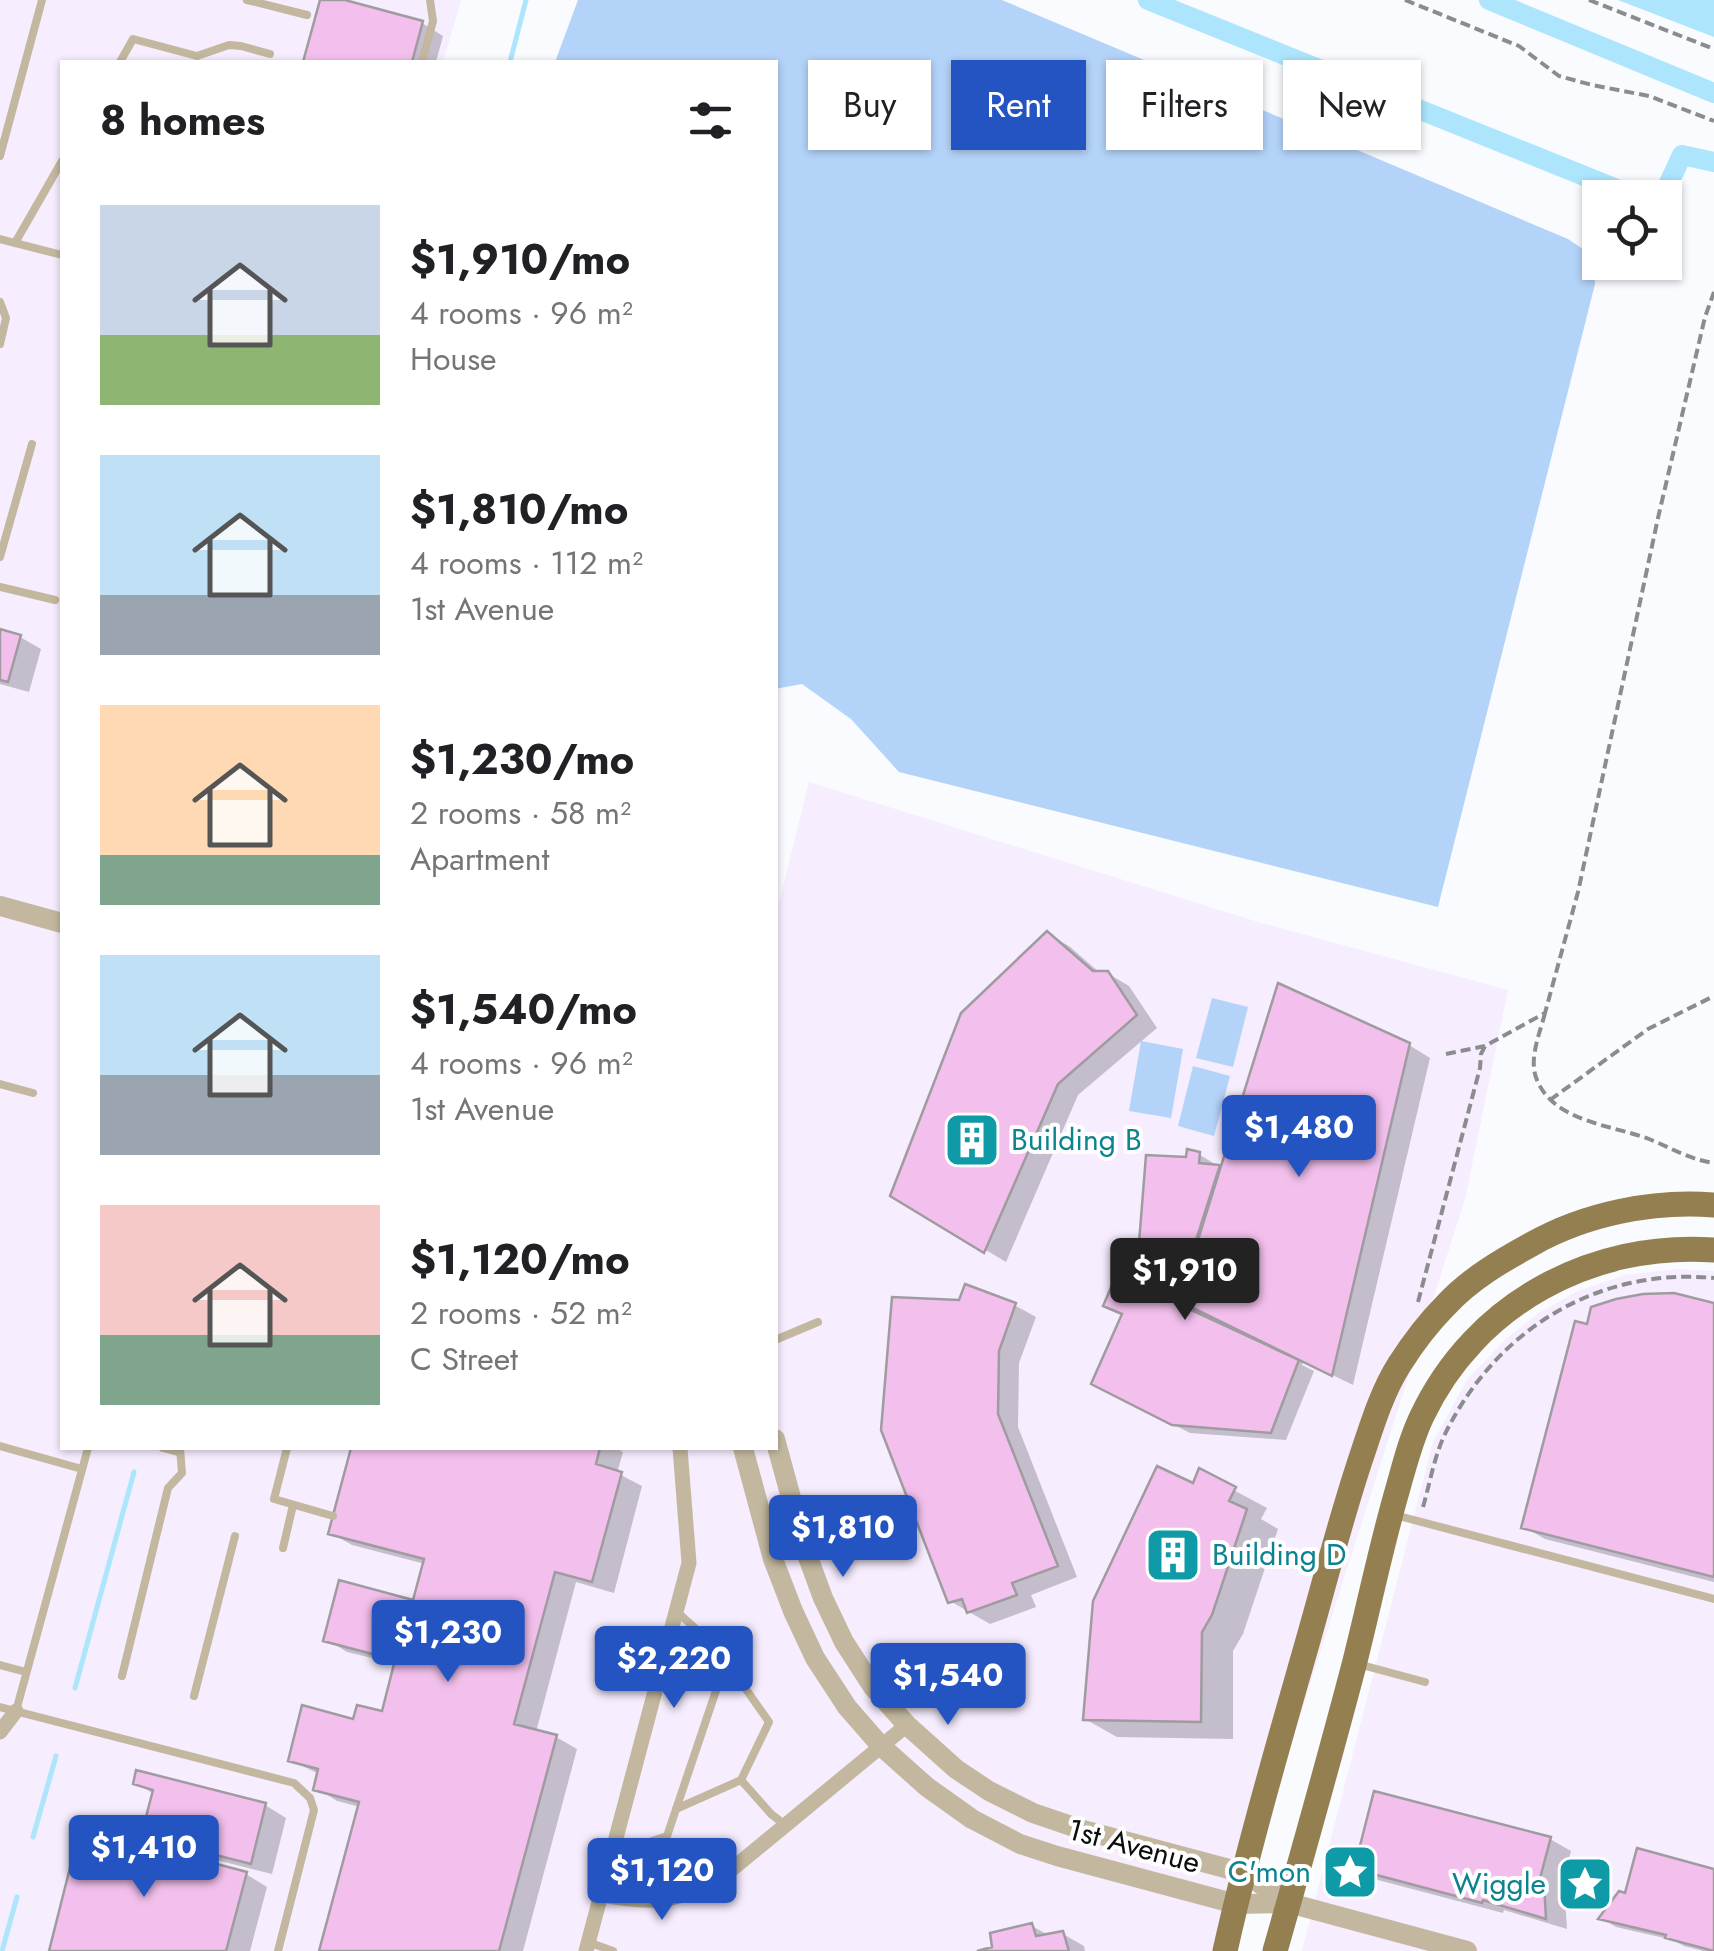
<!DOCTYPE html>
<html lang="en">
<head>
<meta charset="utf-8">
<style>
  :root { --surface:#fff; --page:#f2f2f2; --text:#202124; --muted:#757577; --accent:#2354c1 }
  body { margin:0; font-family:Jost,sans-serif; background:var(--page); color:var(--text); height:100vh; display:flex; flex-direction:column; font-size:38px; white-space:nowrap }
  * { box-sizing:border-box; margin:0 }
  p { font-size:32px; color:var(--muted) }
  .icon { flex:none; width:55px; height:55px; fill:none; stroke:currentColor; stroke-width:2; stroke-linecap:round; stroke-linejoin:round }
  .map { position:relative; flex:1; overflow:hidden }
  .side { position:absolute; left:60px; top:60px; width:718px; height:1390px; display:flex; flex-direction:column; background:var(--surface); border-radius:0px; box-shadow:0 2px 8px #0004 }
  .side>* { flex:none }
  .guide { position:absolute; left:808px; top:60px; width:755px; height:90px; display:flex; gap:20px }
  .buttons { position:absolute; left:1582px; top:180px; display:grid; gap:20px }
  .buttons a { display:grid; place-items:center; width:100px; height:100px; border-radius:0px; background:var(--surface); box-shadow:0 2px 8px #0004; font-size:50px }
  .price { position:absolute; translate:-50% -85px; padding:0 22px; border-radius:10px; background:var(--accent); color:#fff; font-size:32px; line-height:65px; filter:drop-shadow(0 2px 5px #0008) }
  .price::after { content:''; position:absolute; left:50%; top:60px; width:30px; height:22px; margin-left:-15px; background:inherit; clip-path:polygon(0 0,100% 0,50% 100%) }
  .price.active { background:#222; color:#fff }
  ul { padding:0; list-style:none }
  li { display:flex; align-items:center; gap:30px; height:250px; padding:0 40px }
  li span { display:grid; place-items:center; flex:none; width:280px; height:200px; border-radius:0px; color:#555 }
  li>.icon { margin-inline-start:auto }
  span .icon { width:120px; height:120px; fill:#fffc; stroke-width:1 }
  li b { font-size:42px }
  h2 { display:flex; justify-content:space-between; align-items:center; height:120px; padding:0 40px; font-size:42px }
  .tag { padding:0 35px; border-radius:0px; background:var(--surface); box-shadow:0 2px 8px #0004; font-size:35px; line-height:90px }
  .tag.active { background:var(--accent); color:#fff }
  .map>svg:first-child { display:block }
  .commercial { fill:#f6edfe }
  .green { fill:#b4d3f9 }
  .water { fill:#ace5fc }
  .shadow { fill:#0003; fill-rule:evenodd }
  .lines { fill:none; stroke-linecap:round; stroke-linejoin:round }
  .stream { stroke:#ace5fc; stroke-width:5 }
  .canal { stroke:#ace5fc; stroke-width:20 }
  .building { fill:#f3c0ed; stroke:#9f9b9f; stroke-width:2.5 }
  .path { stroke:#8b8c8e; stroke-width:4; stroke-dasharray:10 5; stroke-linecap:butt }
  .service { stroke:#c3b89f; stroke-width:8 }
  .minor { stroke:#c3b89f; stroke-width:15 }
  .tertiary { stroke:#c3b89f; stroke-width:20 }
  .primary { stroke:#947f50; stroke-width:25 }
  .labels { text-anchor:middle; stroke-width:8; stroke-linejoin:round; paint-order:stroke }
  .culture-label { font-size:30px; fill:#0d838f; stroke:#fff; text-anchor:start }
  .street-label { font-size:30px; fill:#0b0c0d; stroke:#fff }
</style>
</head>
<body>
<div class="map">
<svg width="1714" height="1951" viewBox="0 0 1714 1951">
  <rect width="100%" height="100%" fill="#f9fbfe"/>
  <!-- commercial -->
  <path class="commercial" d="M0,0H461L443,62H62V1448H775V919L809,782L1258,922L1508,990L1465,1199L1225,1951H0Z
    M1676,1269L1714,1271V1951H1302L1433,1442L1467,1380L1505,1340L1537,1314L1578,1291L1625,1275Z"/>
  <!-- green -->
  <path class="green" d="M578,0H1002L1568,239L1593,256L1595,284L1438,907L899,772L851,719L802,684L775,689V62H555Z
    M1212,998L1248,1007L1233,1067L1196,1058Z
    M1141,1041L1183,1049L1171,1118L1129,1111Z
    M1193,1066L1230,1076L1214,1136L1178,1126Z"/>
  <!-- water -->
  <path class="water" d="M1618,0H1714V37Z"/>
  <!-- shadow -->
  <path class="shadow" d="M323,0H335L422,23L443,36L436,62H306Z
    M0,631L20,637L41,649L29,692L0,684Z
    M1047,934L1069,946L1100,973H1107L1129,986L1157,1028L1078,1095L1006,1262L893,1195Z
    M1409,1045L1430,1058L1353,1385L1304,1361L1302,1365L1314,1371L1286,1440L1190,1433L1110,1392L1137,1297L1188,1159L1200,1155L1215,1164V1167L1222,1169ZM1193,1306L1255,1337L1253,1342L1190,1312Z
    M1014,1305L1036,1317L1019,1363L1018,1427L1077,1577L1031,1595L1036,1607L990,1624L950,1601L884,1430Z
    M1714,1305V1582L1545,1539L1524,1527Z
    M353,1448H616L623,1452L617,1473L642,1486L614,1593L576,1582L536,1732L556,1737L577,1749L523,1951H322L360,1807L337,1801L316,1788L319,1774L290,1760L355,1722L383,1714L397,1664L347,1652L326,1639L415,1603L425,1564L352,1545L331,1533Z
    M1200,1472L1267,1508L1261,1519L1278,1529L1243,1634L1233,1651V1739L1117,1737L1085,1719Z
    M136,1783L265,1805L286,1818L272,1874L165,1847L144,1834L154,1794Z
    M1550,1839L1571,1851L1560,1895L1565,1898L1567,1929L1504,1910L1503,1913L1378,1880L1357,1868Z
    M1714,1871V1951H1703L1684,1946L1673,1940L1616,1927L1601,1918L1627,1896Z
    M246,1874L267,1887L250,1951H52Z
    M1032,1926L1050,1936L1063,1934L1084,1946L1085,1951H986Z"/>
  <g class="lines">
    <!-- stream -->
    <path class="stream" d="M510,62L526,0
      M75,1688L134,1472
      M33,1837L56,1756
      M2,1951L17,1897"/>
    <!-- canal -->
    <path class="canal" d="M1148,0L1639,198
      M1489,0L1714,93
      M1662,198L1682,155L1714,162"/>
  </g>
  <!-- building -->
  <path class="building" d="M320,0H345L423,21L412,62H303Z
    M0,629L21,635L8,682L0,680Z
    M1047,931L1093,971H1108L1137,1015L1058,1084L984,1253L890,1196L961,1013Z
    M1278,983L1410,1043L1332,1376L1179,1301Z
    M1187,1149L1200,1152L1199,1163L1220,1165L1176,1303L1299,1360L1271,1433L1172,1425L1091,1384L1122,1314L1103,1306L1113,1283L1135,1293L1146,1155L1186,1157Z
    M965,1284L1016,1303L999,1351L998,1414L1058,1566L1012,1583L1017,1595L967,1613L962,1599L948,1603L881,1430L892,1297L959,1300Z
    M1674,1293L1714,1303V1577L1521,1528L1575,1321L1587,1324L1591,1307L1616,1299L1643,1294Z
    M351,1448H600L596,1464L622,1472L592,1582L555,1572L514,1724L557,1735L499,1951H319L359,1802L313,1790L318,1769L288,1761L302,1705L353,1719L357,1705L382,1711L395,1660L323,1641L339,1580L413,1600L424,1559L328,1534Z
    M1157,1466L1193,1483L1199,1468L1236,1487L1229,1501L1247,1509L1212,1615L1202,1632L1201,1722L1083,1720L1093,1601Z
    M136,1770L266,1803L251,1864L141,1836L153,1790L133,1784Z
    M1374,1791L1551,1837L1539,1882L1544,1883L1546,1919L1483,1900L1482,1903L1354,1869Z
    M80,1828L247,1872L226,1951H49Z
    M1637,1848L1714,1869V1951L1665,1938L1666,1935L1598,1919L1619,1891L1625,1893Z
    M1032,1923L1036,1936L1063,1931L1069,1951H977L992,1947L990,1933Z"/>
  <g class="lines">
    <!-- path -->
    <path class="path" d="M1405,0L1519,46L1559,76L1592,85L1649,96L1714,121
      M1589,0L1714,49
      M1545,1013C1540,1033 1528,1060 1537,1080C1554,1122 1612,1125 1649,1139C1671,1148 1691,1160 1714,1163
      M1446,1054L1485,1046L1545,1013L1578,892L1658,518L1705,317L1714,292
      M1550,1100L1648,1029L1714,996
      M1418,1302L1480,1068L1481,1054L1485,1046
      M1423,1507C1430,1483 1434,1457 1445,1434C1496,1330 1597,1267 1714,1278"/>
    <!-- service -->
    <path class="service" d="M247,0L307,15
      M120,62L133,39L197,56L229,45L241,46L270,54
      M422,62L433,21L430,0
      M0,156L42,0
      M0,239L62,255
      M15,243L62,161
      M0,302L6,318L0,344
      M0,557L32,444
      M0,587L55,600
      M0,1084L33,1093
      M775,1340L818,1322
      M0,1446L82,1469
      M163,1448L178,1452
      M287,1448L274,1499L333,1516
      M1395,1515L1714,1599
      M283,1548L293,1505
      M676,1611L717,1648L769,1722L741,1780L771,1814L784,1824
      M1358,1664L1425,1682
      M0,1665L26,1672
      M122,1676L168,1488L182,1473L180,1448
      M194,1696L235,1536
      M0,1707L294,1783L310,1798L314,1810L278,1951
      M16,1711L88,1448
      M676,1809L741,1780
      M614,1854L667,1836L726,1661
      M588,1942L613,1951"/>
    <!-- minor -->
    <path class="minor" d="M0,1732L16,1711
      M602,1895C649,1904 671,1902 714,1884L907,1725
      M586,1951L689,1563L680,1448"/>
    <!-- tertiary -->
    <path class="tertiary" d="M0,906L62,923
      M775,1439L805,1549L823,1598L844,1642L873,1687L907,1725L956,1769L989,1791L1033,1813L1083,1830L1244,1873L1289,1903L1467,1951
      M743,1448L773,1559L793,1611L815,1658L847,1707L881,1746L927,1787L972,1819L1020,1844L1057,1856L1236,1904L1289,1903"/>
    <!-- primary -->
    <path class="primary" d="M1225,1951C1248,1848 1278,1746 1307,1644C1325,1581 1341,1517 1362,1455C1372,1425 1382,1392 1399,1365C1413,1343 1428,1323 1446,1305C1470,1279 1501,1261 1532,1244C1585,1214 1653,1200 1714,1205
      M1275,1951C1302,1856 1329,1760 1354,1665C1369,1606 1381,1546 1398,1488C1405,1463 1411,1439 1422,1416C1475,1304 1592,1241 1714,1250"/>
  </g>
  <!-- icons -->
  <defs>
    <g id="building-square" transform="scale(2.875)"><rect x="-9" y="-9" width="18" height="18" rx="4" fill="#0f9aa8" stroke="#fff"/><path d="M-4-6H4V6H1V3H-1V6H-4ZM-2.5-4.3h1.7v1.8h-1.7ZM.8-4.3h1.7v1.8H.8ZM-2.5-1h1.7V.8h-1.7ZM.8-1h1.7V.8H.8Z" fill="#fff"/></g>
    <g id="sight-square" transform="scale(2.875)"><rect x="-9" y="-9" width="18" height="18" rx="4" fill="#0f9aa8" stroke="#fff"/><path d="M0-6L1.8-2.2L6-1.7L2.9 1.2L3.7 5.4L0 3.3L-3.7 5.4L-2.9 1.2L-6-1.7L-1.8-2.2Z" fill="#fff"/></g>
  </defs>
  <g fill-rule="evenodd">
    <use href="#building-square" x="972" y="1140"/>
    <use href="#building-square" x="1173" y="1555"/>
    <use href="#sight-square" x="1350" y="1872"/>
    <use href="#sight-square" x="1585" y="1884"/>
  </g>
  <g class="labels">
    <!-- culture labels -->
    <g class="culture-label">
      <text x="1011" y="1150">Building B</text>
      <text x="1212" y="1565">Building D</text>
      <text x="1311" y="1882" text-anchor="end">C'mon</text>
      <text x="1546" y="1894" text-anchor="end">Wiggle</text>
    </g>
    <!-- street labels -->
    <g class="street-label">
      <text transform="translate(1134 1846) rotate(15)" y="10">1st Avenue</text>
    </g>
  </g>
</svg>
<div class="buttons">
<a><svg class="icon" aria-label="locate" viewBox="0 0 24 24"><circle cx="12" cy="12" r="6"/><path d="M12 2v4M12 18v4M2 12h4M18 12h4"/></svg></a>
</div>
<b class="price" style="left:1299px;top:1180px">$1,480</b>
<b class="price active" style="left:1185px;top:1323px">$1,910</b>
<b class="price" style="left:843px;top:1580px">$1,810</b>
<b class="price" style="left:448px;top:1685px">$1,230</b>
<b class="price" style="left:674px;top:1711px">$2,220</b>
<b class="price" style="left:948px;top:1728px">$1,540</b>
<b class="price" style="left:144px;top:1900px">$1,410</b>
<b class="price" style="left:662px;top:1923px">$1,120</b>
<div class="guide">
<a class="tag">Buy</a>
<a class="tag active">Rent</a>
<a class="tag">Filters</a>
<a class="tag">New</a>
</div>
<section class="side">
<h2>8 homes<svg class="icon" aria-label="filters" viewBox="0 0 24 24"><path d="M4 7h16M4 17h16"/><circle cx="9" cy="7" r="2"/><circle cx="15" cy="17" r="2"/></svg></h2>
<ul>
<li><span style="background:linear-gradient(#c9d6e8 65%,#8fb573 0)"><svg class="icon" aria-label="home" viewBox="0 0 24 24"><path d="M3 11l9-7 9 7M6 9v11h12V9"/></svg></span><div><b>$1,910/mo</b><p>4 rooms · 96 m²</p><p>House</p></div></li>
<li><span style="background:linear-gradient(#bfe0f5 70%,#9aa5b1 0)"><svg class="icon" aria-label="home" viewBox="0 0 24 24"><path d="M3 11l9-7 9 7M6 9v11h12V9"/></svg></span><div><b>$1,810/mo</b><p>4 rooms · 112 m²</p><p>1st Avenue</p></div></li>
<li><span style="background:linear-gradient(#ffd9b3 75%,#7fa58c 0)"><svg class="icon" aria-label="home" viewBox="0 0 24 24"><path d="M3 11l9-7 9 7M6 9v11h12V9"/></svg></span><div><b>$1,230/mo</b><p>2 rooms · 58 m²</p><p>Apartment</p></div></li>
<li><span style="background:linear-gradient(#bfe0f5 60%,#9aa5b1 0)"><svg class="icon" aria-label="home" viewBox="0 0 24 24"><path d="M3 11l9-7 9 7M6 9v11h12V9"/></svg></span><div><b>$1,540/mo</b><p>4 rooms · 96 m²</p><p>1st Avenue</p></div></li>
<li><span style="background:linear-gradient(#f6c9c9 65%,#7fa58c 0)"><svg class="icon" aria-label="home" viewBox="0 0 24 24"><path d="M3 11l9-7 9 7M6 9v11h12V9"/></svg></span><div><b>$1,120/mo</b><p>2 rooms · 52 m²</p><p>C Street</p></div></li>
</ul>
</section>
</div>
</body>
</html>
